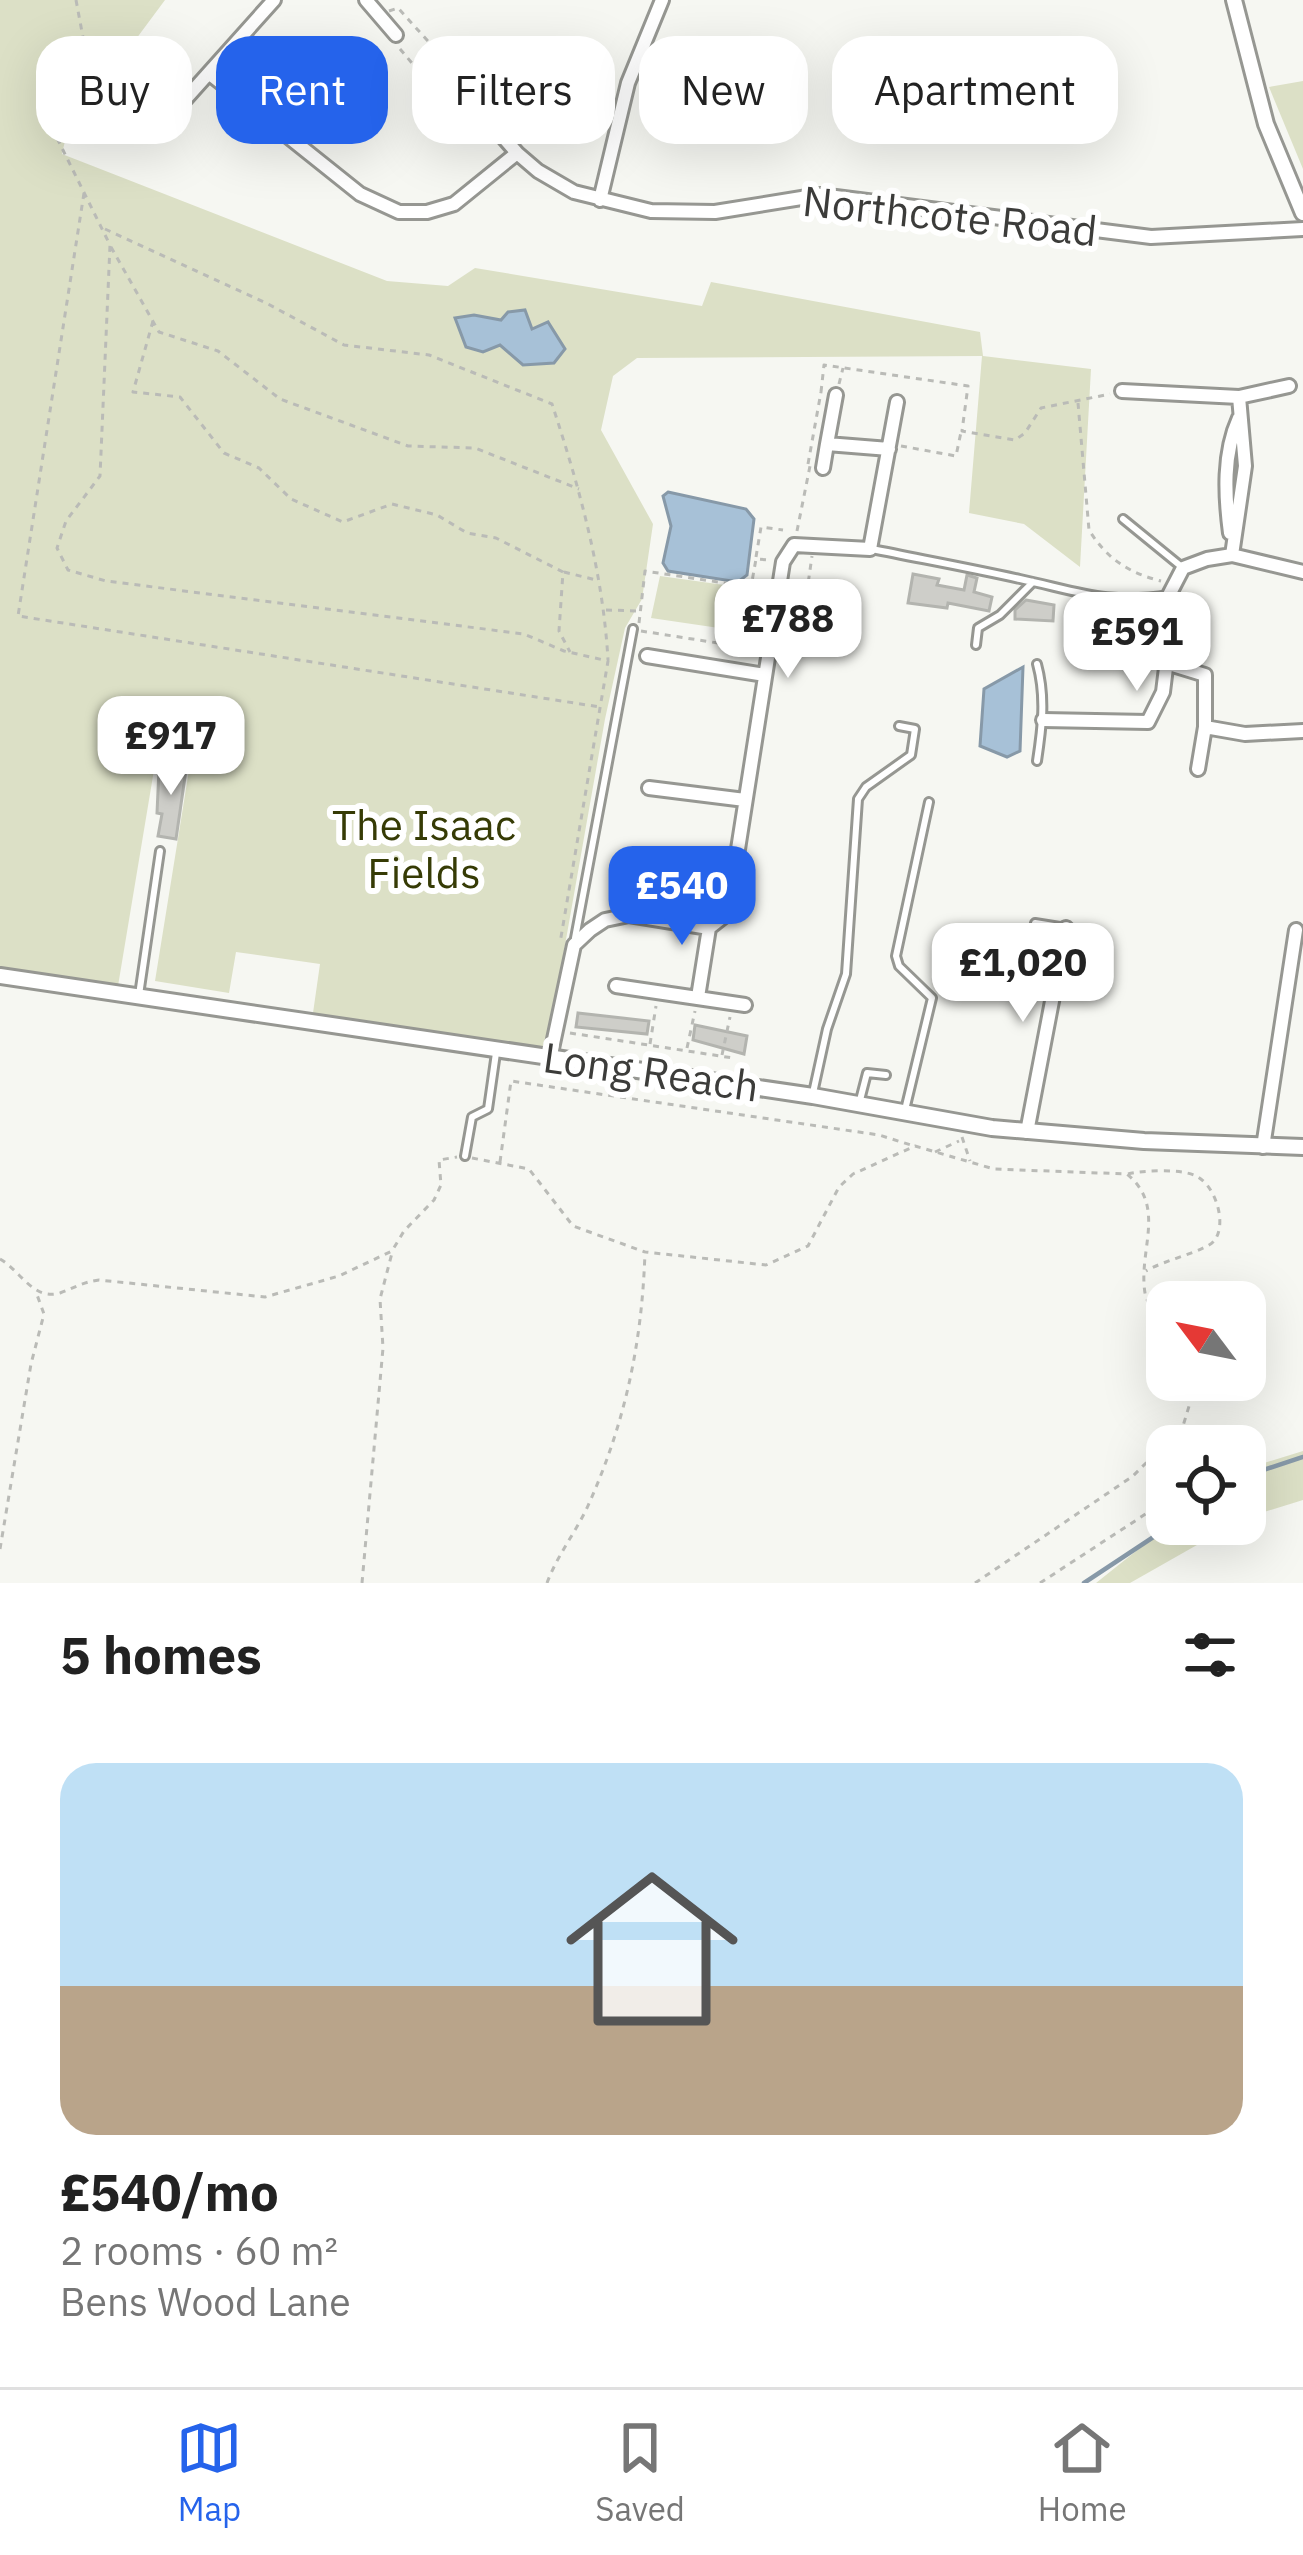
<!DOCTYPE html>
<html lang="en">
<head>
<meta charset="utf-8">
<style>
  :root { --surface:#fff; --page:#f6f6f6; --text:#222; --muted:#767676; --line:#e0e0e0; --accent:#2563eb }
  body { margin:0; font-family:"IBM Plex Sans",sans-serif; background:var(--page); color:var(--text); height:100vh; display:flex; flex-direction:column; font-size:45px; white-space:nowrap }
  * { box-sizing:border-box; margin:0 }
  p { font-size:39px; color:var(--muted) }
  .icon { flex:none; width:66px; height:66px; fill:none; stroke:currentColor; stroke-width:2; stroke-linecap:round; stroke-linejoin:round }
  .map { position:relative; height:1583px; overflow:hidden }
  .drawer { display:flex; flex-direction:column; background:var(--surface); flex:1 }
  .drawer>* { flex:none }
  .guide { position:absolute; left:36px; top:36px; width:1233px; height:108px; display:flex; gap:24px }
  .needle { width:78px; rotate:302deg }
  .buttons { position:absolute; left:1146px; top:1281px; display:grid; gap:24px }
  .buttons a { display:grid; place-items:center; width:120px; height:120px; border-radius:24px; background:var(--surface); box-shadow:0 12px 48px #0002; font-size:60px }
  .price { position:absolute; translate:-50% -102px; padding:0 27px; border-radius:24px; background:#fff; color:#222; font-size:39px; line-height:78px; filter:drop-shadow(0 3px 6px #0008) }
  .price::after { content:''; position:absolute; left:50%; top:72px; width:36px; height:27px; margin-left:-18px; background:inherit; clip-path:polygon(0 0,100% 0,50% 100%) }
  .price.selected { background:var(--accent); color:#fff }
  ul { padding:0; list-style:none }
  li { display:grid; align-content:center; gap:24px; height:636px; padding:0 60px }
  li span { display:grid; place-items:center; height:372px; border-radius:36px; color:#555 }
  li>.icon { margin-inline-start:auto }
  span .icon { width:216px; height:216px; fill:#fffc; stroke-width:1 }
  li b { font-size:51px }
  h2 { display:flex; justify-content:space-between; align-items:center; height:144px; padding:0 60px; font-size:51px }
  .tag { padding:0 42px; border-radius:36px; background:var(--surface); box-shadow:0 12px 48px #0002; font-size:42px; line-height:108px }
  .tag.selected { background:var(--accent); color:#fff }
  .menu { display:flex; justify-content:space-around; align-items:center; height:168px; border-top:3px solid var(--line); background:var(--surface); font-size:33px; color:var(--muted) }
  .menu a { display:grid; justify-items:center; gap:6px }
  .menu .selected { color:var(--accent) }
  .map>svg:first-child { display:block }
  .green { fill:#dce0c6 }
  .water { fill:#a7c1d7; stroke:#8799a8; stroke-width:3 }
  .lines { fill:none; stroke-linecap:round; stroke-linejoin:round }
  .stream { stroke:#8799a8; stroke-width:4.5 }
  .building { fill:#cecec9; stroke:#b3b4af; stroke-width:3 }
  .service-casing { stroke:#969792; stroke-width:12 }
  .minor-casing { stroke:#969792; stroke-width:18 }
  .tertiary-casing { stroke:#969792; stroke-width:20 }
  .path { stroke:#babbb7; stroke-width:3; stroke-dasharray:6 6; stroke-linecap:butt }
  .service { stroke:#fff; stroke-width:6 }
  .minor { stroke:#fff; stroke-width:12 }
  .tertiary { stroke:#fff; stroke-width:14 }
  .labels { text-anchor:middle; stroke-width:12; stroke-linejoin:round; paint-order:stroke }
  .street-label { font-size:42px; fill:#3c3c3a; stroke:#fff }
  .park-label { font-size:42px; fill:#363b05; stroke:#fff }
</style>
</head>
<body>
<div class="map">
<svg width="1303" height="1583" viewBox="0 0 1303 1583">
  <rect width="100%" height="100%" fill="#f6f7f2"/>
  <!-- green -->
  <path class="green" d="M0,0H165L67,132L62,154L387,281L448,286L475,268L702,306L711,282L980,332L983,356L1091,369L1080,567L1024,524L969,513L982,356L637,358L613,376L601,430L653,524L642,599L625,628L605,719L547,1047L550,1058L312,1020L320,964L236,952L229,993L155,981L190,764L156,758L117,992L0,976Z
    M1303,81V169L1269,87Z
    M660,576L760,590L753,633L651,618Z
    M811,587L851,593L844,641L804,635Z
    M1303,1451V1500L1245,1518V1469Z
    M1170,1524H1234L1130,1583H1096Z"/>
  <!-- water -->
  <path class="water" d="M525,310L532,329L548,322L565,349L554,363L523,365L500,345L483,352L466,347L455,318L474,315L501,320L508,312Z
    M668,492L746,509L754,519L747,575L738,582L668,571L663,563L671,526L663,496Z
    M1023,667L1020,751L1007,757L980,746L984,689Z"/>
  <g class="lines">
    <!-- stream -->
    <path class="stream" d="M1245,1476L1303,1457
      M1084,1583L1173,1524"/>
  </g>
  <!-- building -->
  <path class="building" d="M913,574L939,579L937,585L964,590L967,575L977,578L974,592L992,597L989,611L948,603L947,608L908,603Z
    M1026,600L1054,605L1053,621L1015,619V610Z
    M172,761L187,763L176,839L158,836L162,814L157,813L159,769L171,771Z
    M578,1013L649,1021L647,1034L576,1027Z
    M695,1025L747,1036L744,1054L693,1040Z"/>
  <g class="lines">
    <!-- service casing -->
    <g class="service-casing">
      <path id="service" d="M1123,519L1183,568
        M872,549C921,559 971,568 1020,579C1077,591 1108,605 1169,595
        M976,645L978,628L1000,615L1033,582
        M1037,664C1046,697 1042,728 1037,761
        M1035,923L1085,931
        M575,938L633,629
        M139,995L160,851
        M813,1093L827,1029L846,974L858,799L866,787L911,755L915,729L899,726
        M859,1104L867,1073L886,1075
        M905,1110L932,998L899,966L896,956L929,802
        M465,1156L472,1117L488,1109L496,1053"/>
    </g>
    <!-- minor casing -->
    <g class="minor-casing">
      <path id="minor" d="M366,0L396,35
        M210,74L360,194L399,212H427L454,204L517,153L538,171L574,192L651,211L715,212L820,195L1151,237L1303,229
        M449,75L517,153
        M164,123L274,0
        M600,200L628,83L662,0
        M1122,391L1239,397L1245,466L1232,555
        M836,395L827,444L889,449
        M1239,397L1289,386
        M823,468L827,444
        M1230,533C1225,495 1223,453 1239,418
        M647,656L765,675
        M1166,663L1205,675V727L1245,734L1303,731
        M1043,720L1148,722L1163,692L1172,619L1169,595L1183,568L1207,559L1232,555L1303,572
        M1198,769L1205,727
        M649,788L745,800
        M616,986L745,1005
        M698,997L709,928
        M550,1058L574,945L590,930L605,920L629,915L709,928L728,913L783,562L794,545L870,549L897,402
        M1027,1132L1066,928
        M1263,1147L1296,930"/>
    </g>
    <!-- tertiary casing -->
    <g class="tertiary-casing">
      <path id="tertiary" d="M1234,0L1266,124L1303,213
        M0,976L813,1096L992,1128L1144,1141L1303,1147"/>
    </g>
    <!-- path -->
    <path class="path" d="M76,0L85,48L56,136L110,245L100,476L66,521L57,548L68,570L106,581L524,634L564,651L608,661L560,943
      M389,11L398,8L446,61
      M400,49L440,96L446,91
      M84,193L18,616L600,707
      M105,229L268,304L344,345L429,355L552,404C579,486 603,572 608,660
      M111,247L159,332L218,351L280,399L408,446L475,448L579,489
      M153,321L133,392L180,397L224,453L259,468L291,499L343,522L392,504L437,515L467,533L496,538L563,572L559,631L570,652
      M839,384L843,368
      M821,392L824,365L968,386L962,431L1015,440L1025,433L1041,408L1110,394
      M1078,403L1089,530C1107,559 1129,573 1161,581
      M901,446L956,456L961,432
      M808,464L821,392
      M797,531L810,466
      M756,557L761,527L783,530
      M564,572L596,580
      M606,610L639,611
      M639,623L645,571L751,587L756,559L769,560
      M641,631L756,649
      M783,655L799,647L812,556
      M570,1033L733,1058
      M650,1044L656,1006
      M687,1048L695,1011
      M722,1055L730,1017
      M962,1137L970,1161
      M935,1152L959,1141
      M472,1158L529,1169L573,1226L645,1252L766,1265L808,1246L839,1187L853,1174L915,1146L994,1169L1127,1174C1167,1207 1138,1250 1145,1293C1147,1305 1158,1316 1167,1324
      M500,1162L511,1081L879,1135L911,1145
      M1128,1174C1144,1170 1179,1169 1194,1175C1215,1183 1228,1224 1214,1241C1206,1251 1164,1260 1146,1271
      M0,1259C20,1270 33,1301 60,1293C74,1288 83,1282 99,1280L265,1297L339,1276L392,1251L404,1231L434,1200L441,1185L439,1160L457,1157
      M1176,1446L1183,1428
      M0,1549L31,1364L44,1314L36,1292
      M362,1583L383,1348L380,1299L392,1253
      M547,1583C557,1556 575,1533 587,1508C625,1424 642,1344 645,1252
      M975,1583L1133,1476L1183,1426L1197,1380
      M1040,1583L1167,1500"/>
    <!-- service -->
    <use href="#service" class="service"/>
    <!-- minor -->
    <use href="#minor" class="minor"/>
    <!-- tertiary -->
    <use href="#tertiary" class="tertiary"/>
  </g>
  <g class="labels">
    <!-- street labels -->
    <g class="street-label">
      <text transform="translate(950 216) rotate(6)" y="15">Northcote Road</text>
      <text transform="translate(651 1072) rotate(8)" y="15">Long Reach</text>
    </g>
    <!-- park labels -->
    <g class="park-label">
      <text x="424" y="840">The Isaac<tspan x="424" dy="48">Fields</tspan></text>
    </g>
  </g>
</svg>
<div class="buttons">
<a><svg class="needle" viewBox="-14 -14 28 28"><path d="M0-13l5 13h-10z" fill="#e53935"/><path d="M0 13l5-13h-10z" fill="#767676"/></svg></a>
<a><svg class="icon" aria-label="locate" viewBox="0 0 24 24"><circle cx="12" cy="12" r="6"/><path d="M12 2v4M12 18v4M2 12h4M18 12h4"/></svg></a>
</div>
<b class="price" style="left:788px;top:681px">£788</b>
<b class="price" style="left:1137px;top:694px">£591</b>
<b class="price" style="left:171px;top:798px">£917</b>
<b class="price selected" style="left:682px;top:948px">£540</b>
<b class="price" style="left:1023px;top:1025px">£1,020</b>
<div class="guide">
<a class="tag">Buy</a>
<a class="tag selected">Rent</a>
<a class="tag">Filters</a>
<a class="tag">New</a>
<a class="tag">Apartment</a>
</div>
</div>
<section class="drawer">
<h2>5 homes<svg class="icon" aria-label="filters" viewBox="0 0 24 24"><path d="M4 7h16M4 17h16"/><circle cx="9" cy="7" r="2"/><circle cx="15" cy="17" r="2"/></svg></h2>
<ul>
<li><span style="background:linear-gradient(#bfe0f5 60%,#b9a48a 0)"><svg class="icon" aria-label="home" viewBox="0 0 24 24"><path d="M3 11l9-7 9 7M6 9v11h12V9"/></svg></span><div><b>£540/mo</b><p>2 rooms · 60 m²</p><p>Bens Wood Lane</p></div></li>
</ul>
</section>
<nav class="menu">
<a class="selected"><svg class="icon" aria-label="map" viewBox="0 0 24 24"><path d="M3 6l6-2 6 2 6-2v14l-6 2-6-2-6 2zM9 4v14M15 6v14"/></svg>Map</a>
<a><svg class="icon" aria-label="saved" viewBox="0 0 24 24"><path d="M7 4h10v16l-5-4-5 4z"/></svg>Saved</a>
<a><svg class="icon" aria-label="home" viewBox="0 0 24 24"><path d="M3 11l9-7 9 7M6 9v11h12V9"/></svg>Home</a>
</nav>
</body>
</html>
